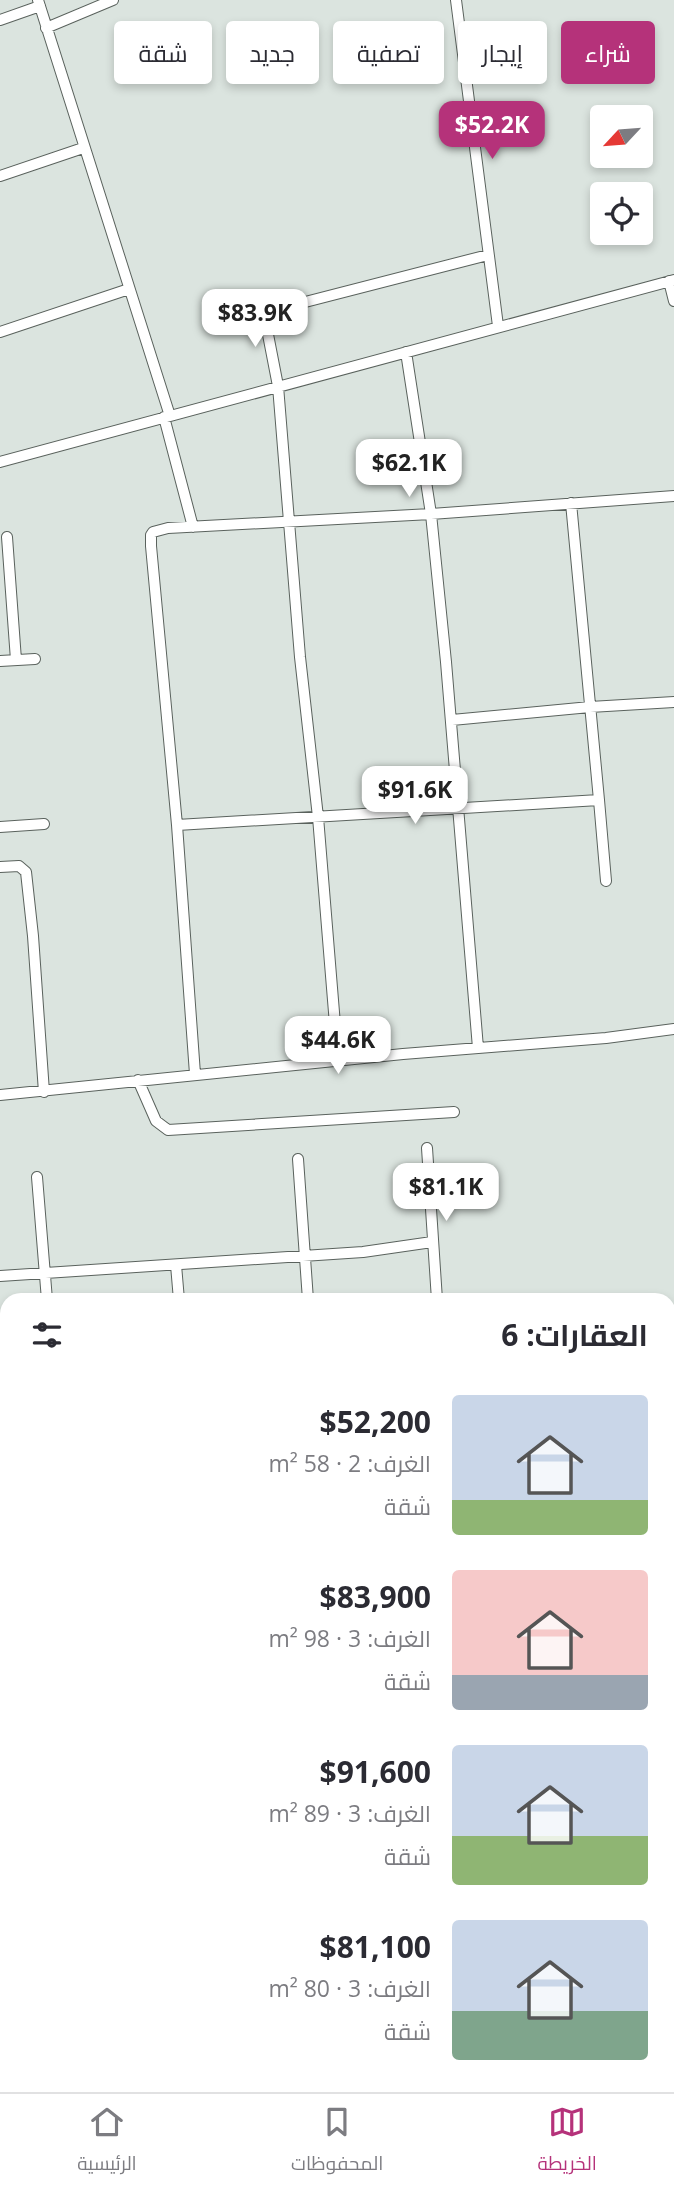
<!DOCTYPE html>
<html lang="ar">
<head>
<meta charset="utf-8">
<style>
  :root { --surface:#fff; --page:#f2f2f3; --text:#2b2b33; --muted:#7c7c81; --line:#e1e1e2; --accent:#b5327a }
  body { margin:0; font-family:"Open Sans",Cairo,sans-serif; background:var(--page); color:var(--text); direction:rtl; height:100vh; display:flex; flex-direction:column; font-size:26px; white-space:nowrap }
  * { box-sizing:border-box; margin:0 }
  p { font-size:23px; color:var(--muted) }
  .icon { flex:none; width:38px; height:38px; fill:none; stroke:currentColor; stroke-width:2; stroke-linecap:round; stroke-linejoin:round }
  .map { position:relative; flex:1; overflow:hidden; direction:ltr }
  .details { position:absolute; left:0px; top:1293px; width:676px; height:800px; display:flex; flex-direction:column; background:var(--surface); border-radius:21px 21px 0 0; box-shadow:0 4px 10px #0003; direction:rtl }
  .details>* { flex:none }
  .guide { position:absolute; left:21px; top:21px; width:634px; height:63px; direction:rtl; display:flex; gap:14px }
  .needle { width:46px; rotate:244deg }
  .fabs { position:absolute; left:590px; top:105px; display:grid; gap:14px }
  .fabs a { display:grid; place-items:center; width:63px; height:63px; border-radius:7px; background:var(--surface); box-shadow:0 4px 10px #0003; font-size:35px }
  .price { position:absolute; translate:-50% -60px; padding:0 16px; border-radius:14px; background:#fff; color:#222; font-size:23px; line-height:46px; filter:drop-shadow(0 2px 4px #0008) }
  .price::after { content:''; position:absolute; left:50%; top:42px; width:21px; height:16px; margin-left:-10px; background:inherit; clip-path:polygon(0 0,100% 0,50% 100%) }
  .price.active { background:var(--accent); color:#fff }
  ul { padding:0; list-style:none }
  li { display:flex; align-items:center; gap:21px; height:175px; padding:0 28px }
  li span { display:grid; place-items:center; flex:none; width:196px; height:140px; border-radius:7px; color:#555 }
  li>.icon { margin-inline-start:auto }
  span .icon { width:84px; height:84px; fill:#fffc; stroke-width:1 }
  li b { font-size:30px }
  h2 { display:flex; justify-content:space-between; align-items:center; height:84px; padding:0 28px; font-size:30px }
  .tag { padding:0 24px; border-radius:7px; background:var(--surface); box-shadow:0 4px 10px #0003; font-size:24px; line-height:63px }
  .tag.active { background:var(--accent); color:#fff }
  .menu { display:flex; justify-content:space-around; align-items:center; height:98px; border-top:2px solid var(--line); background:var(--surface); font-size:19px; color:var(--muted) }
  .menu a { display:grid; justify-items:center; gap:4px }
  .menu .active { color:var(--accent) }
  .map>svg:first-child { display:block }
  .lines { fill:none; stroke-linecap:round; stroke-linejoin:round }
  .minor-casing { stroke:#5a625d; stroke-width:12 }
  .major-casing { stroke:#5a625d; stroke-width:15 }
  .minor { stroke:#fff; stroke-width:10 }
  .major { stroke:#fff; stroke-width:12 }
</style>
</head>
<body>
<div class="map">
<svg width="674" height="2092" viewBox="0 0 674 2092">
  <rect width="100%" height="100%" fill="#dbe4df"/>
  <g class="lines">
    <!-- minor casing -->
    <g class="minor-casing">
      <path id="minor" d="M38,0L170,416
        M456,0L498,326
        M0,20L40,6
        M46,28L113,0
        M0,176L83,148
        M669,281L674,301
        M0,332L129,289
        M406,352L431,514L446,662L478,1048
        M164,417L193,527
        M0,462L674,280
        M571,503L599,800
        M7,537L16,660
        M0,661L35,659
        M452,720L590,707L674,702
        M177,825L599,800L606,881
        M0,827L44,824
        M0,867L19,866L26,872L33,936L44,1092
        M338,1061L318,817L300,657L278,386L265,319L267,314L278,309L488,255
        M195,1074L177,825L151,546V535L153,532L168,528L431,514L674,496
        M138,1080L156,1121L168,1130L454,1112
        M0,1095L403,1054L606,1038L674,1029
        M427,1148L437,1300
        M298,1159L308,1300
        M37,1177L47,1300
        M176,1265L179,1300
        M0,1276L363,1252L432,1242
        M0,1524H7
        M668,1628L674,1627
        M0,1751L7,1758
        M668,1807L674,1806
        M668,1884L674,1883
        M668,1964L674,1963
        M239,2086L240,2092
        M303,2086L304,2092
        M377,2086L378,2092
        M425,2086L426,2092
        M491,2086L492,2092
        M554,2086L555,2092"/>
    </g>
    <!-- major casing -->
    <g class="major-casing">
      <path id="major" d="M0,2014L7,2035
        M0,2059L7,2080
        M24,2086L26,2092"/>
    </g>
    <!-- minor -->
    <use href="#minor" class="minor"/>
    <!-- major -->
    <use href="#major" class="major"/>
  </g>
</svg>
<div class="fabs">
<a><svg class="needle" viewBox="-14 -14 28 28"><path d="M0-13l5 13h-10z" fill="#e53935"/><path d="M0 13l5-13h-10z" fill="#7c7c81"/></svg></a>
<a><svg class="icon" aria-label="locate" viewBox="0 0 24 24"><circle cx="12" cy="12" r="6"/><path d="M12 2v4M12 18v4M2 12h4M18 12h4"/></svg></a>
</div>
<b class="price active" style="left:492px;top:161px">$52.2K</b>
<b class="price" style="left:255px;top:349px">$83.9K</b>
<b class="price" style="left:409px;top:499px">$62.1K</b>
<b class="price" style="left:415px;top:826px">$91.6K</b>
<b class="price" style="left:338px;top:1076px">$44.6K</b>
<b class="price" style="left:446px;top:1223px">$81.1K</b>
<div class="guide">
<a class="tag active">شراء</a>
<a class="tag">إيجار</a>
<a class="tag">تصفية</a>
<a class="tag">جديد</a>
<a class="tag">شقة</a>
</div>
<section class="details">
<h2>العقارات: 6<svg class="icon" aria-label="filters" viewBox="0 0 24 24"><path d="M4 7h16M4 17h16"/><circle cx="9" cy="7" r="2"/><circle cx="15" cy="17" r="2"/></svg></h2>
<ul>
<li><span style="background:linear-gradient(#c9d6e8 75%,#8fb573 0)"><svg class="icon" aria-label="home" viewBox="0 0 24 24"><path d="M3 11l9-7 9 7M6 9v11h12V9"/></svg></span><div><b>$52,200</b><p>الغرف: 2 · 58 m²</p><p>شقة</p></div></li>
<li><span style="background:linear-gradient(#f6c9c9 75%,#9aa5b1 0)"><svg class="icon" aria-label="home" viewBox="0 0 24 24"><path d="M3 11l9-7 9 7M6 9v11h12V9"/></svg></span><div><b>$83,900</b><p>الغرف: 3 · 98 m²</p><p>شقة</p></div></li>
<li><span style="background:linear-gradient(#c9d6e8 65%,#8fb573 0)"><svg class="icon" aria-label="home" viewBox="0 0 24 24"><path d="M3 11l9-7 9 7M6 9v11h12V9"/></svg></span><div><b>$91,600</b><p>الغرف: 3 · 89 m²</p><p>شقة</p></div></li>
<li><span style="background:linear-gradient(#c9d6e8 65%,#7fa58c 0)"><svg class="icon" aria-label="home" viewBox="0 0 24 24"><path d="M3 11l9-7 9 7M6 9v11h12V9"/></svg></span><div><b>$81,100</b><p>الغرف: 3 · 80 m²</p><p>شقة</p></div></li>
</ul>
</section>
</div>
<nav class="menu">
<a class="active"><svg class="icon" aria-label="map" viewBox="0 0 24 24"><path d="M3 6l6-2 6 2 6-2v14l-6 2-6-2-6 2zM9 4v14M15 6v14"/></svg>الخريطة</a>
<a><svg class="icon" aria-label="saved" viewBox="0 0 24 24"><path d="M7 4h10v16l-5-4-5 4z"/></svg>المحفوظات</a>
<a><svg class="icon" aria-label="home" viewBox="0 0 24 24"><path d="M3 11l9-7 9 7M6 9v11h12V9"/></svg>الرئيسية</a>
</nav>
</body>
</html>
